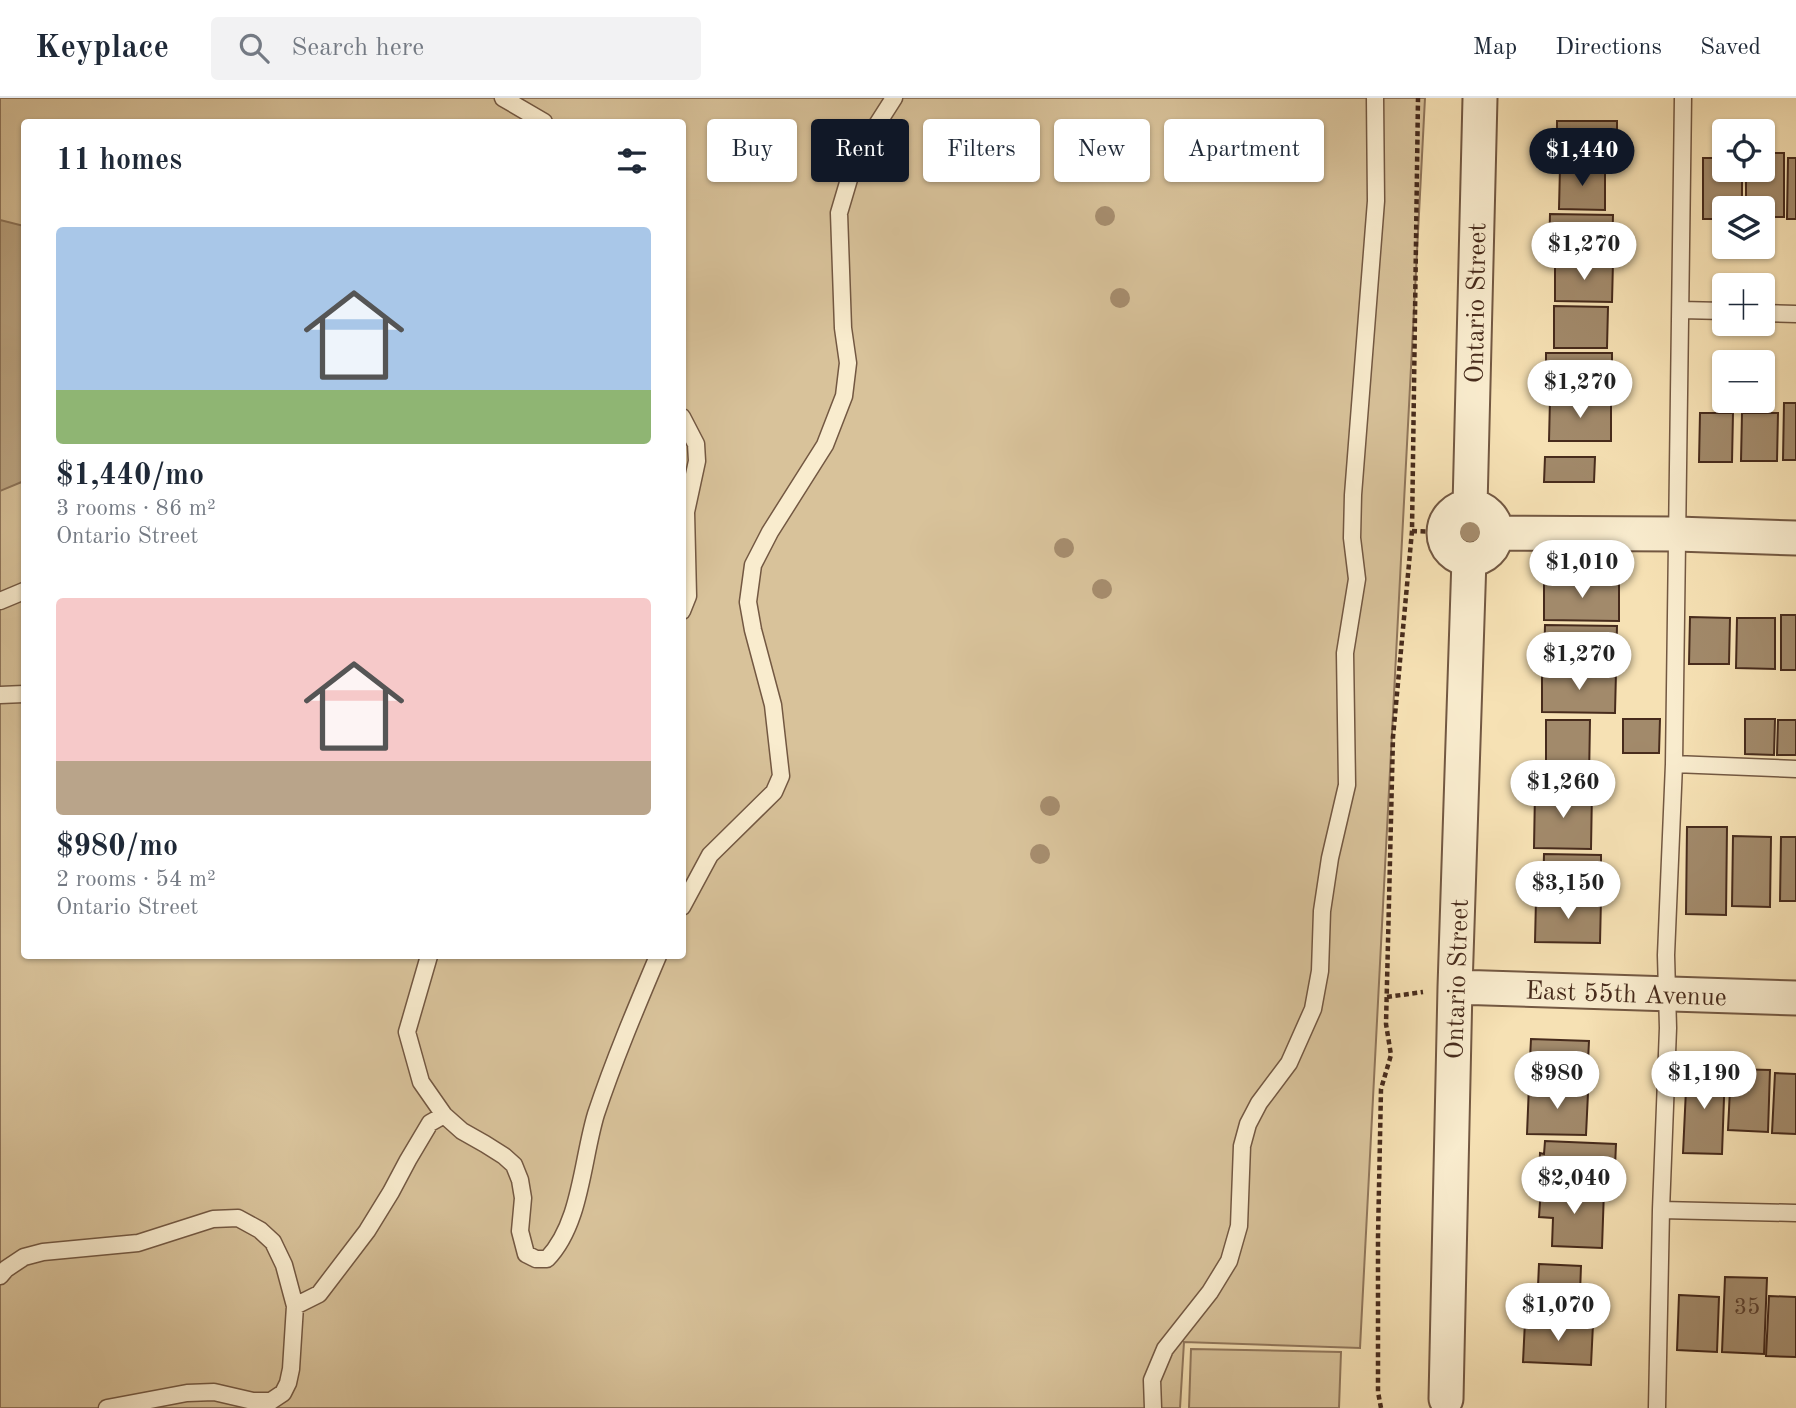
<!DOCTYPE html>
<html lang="en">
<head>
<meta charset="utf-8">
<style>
  :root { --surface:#fff; --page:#f2f2f3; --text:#1f2937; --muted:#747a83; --line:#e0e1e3; --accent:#111827 }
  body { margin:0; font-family:"Old Standard TT",serif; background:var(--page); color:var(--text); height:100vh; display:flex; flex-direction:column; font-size:26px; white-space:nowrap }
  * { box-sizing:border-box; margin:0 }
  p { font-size:23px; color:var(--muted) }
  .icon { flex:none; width:38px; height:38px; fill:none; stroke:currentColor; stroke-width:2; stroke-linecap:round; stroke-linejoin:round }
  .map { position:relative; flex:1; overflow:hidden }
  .drawer { position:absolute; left:21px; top:21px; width:665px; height:840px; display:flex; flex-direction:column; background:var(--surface); border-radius:7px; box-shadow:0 2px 5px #0004 }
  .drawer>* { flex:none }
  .hud { position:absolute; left:707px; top:21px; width:665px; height:63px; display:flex; gap:14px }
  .fabs { position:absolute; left:1712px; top:21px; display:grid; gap:14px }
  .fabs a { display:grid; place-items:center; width:63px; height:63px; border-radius:7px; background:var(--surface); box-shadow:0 2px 5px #0004; font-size:35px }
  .price { position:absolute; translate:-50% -60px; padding:0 16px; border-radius:24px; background:#fff; color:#222; font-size:23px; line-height:46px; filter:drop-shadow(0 2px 4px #0008) }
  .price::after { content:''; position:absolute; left:50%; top:42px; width:21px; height:16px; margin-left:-10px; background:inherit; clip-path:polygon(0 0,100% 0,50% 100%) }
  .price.on { background:var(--accent); color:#fff }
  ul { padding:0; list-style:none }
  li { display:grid; align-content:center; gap:14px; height:371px; padding:0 35px }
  li span { display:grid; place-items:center; height:217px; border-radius:7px; color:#555 }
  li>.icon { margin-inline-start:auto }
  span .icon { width:126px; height:126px; fill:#fffc; stroke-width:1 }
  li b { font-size:30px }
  h2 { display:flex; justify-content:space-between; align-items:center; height:84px; padding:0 35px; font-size:30px }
  .chip { padding:0 24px; border-radius:7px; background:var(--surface); box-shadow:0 2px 5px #0004; font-size:24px; line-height:63px }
  .chip.on { background:var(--accent); color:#fff }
  header { display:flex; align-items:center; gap:42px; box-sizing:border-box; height:98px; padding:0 35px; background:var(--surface); border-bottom:2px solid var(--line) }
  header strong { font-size:33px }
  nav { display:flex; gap:38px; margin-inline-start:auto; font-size:24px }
  .search { width:490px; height:63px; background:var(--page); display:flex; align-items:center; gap:18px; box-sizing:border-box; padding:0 24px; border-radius:7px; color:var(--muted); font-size:26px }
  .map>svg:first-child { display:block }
  .green { fill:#d8c29a; stroke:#90765b; stroke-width:2; fill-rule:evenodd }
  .water { fill:#baa380; stroke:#8c7358; stroke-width:2 }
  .building { fill:#a28a6b; stroke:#472b1c; stroke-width:2 }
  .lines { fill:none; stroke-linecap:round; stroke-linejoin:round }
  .lane-casing { stroke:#735842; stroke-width:19 }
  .street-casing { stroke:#735842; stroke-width:37 }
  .path { stroke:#472b1c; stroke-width:4.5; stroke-dasharray:5 3.5; stroke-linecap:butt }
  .lane { stroke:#f9ecce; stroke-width:16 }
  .street { stroke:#f9ecce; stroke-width:33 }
  .tree { fill:#a68d6e }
  .labels { text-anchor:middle; stroke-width:6; stroke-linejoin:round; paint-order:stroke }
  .number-label { font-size:23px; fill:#5e4330 }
  .street-label { font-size:26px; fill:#472b1c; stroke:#f9ecce }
</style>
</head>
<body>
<header>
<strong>Keyplace</strong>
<div class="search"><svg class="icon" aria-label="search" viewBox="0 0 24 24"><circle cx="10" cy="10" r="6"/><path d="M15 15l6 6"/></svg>Search here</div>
<nav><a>Map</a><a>Directions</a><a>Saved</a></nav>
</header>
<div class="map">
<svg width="1796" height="1310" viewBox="0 0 1796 1310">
  <rect width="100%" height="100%" fill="#f6e1b4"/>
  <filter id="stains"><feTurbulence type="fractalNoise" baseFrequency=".00286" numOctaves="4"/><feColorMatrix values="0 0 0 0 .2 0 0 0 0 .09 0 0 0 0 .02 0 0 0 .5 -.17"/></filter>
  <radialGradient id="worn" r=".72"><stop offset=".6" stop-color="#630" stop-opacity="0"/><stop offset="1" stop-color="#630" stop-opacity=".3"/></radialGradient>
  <!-- green -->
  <path class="green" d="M0,0H1425L1360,1250L1184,1244L1180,1310H0ZM24,24H682V858H24Z
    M1191,1251L1341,1254L1339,1310H1189Z"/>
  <!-- water -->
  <path class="water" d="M0,122L24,128V383L0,393Z"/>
  <!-- building -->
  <path class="building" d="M1557,23H1617V64H1557Z
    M1762,55H1784V119H1762V110H1746V72H1762Z
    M1703,60H1724V72H1742V110H1724V121H1703Z
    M1788,60H1796V121H1787Z
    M1560,69H1605V112L1559,111Z
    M1550,116L1613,117L1612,160L1549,159Z
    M1555,164H1613L1612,204L1555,203Z
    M1554,208L1608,209L1607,250H1554Z
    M1546,255H1612V297H1546Z
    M1550,301H1611V343H1549Z
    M1784,305H1796V362H1783Z
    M1700,315H1733L1732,364H1699Z
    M1742,315H1778L1777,363H1741Z
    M1545,359H1595L1594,384H1544Z
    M1544,482H1619V523L1544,522Z
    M1781,517H1796V572H1781Z
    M1690,519L1730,520L1729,566H1689Z
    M1737,520H1775V571L1736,570Z
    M1545,527L1617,528L1616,570L1544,569Z
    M1542,573L1616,574L1615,615L1542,614Z
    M1623,621H1660L1659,655H1623Z
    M1745,621H1775L1774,657L1745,656Z
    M1546,622H1590L1589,681H1546Z
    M1778,622H1796V657H1777Z
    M1535,693H1592L1591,751L1534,750Z
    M1687,729H1727L1726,817L1686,816Z
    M1733,738L1771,739L1770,809L1732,808Z
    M1781,739H1796V803H1780Z
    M1544,756L1601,757V798H1543Z
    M1536,801H1601L1600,845L1535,844Z
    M1531,941L1589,943L1587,983L1529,980Z
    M1687,970L1725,972L1722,1056L1683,1055Z
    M1731,971L1770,972L1768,1034L1728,1032Z
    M1775,975L1796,976V1036L1772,1035Z
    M1529,987L1569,988V994L1588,995L1586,1037L1527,1036Z
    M1545,1043L1616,1046L1615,1069H1607L1606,1084L1539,1081L1540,1055L1544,1056Z
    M1541,1089L1604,1092L1602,1150L1552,1148L1553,1120L1539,1119Z
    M1539,1166L1581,1168L1580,1195L1604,1196L1603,1220L1525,1216L1526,1188H1538Z
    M1725,1179L1767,1180L1764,1256L1722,1254Z
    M1679,1197L1719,1199L1717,1254L1677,1252Z
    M1769,1198L1796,1199V1259L1766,1258Z
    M1525,1223L1593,1226L1591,1267L1523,1264Z"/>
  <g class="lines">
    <!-- lane casing -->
    <g class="lane-casing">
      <path id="lane" d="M503,0L544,24
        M1681,212L1724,213
        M1762,215L1796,216
        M682,319L696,346L697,363L686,414L688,498L682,513
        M0,503L24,493
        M0,597L24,596
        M1674,666L1796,671
        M682,809L710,757L774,694L781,678L773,607L753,532L748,504L753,467L770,434L825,347L844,298L848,265L843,230L839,115L855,61L894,0
        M429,858L407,934L421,984L444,1017L462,1033L485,1046L504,1058L514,1067L520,1082L523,1100L520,1133L526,1156L536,1161H547C581,1126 582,1062 596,1016C614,962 636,910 658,858
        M1661,1112L1796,1115
        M0,1178L6,1171L24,1159L43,1154L138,1145L213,1121L238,1120L260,1132L273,1144L284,1167L295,1208L291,1271L288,1285L283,1295L271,1303H253L214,1294L187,1295L107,1310
        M295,1208L319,1196L367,1133L391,1094L408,1062L430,1025L444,1017
        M1153,1310L1152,1282L1165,1251L1210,1194L1229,1163L1239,1128L1242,1048L1248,1026L1259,1005L1289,965L1313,911L1320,873L1322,813L1330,760L1347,687L1345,555L1357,481L1352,440L1353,397L1376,103L1375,0
        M1657,1310L1661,1112L1668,930L1666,857L1674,666L1683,0"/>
    </g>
    <!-- street casing -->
    <g class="street-casing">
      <path id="street" d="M1470,409L1480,0
        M1444 435a26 26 0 1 1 52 0a26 26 0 1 1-52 0Z
        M1496,435L1677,436L1796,440
        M1455,889L1796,900
        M1446,1301L1455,889L1469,461"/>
    </g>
    <!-- path -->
    <path class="path" d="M1412,433L1444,434
      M1387,899L1423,894
      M1381,1310L1378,1294V1139L1381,991L1391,957L1386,926L1393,639L1412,433L1418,0"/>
    <!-- lane -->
    <use href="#lane" class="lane"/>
    <!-- street -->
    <use href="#street" class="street"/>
  </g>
  <!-- trees -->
  <g class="tree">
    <circle cx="1105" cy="118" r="10"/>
    <circle cx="1120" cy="200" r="10"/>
    <circle cx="1470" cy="434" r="10"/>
    <circle cx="1064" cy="450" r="10"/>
    <circle cx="1102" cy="491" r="10"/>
    <circle cx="1050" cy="708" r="10"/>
    <circle cx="1040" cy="756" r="10"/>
  </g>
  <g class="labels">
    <!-- number labels -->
    <g class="number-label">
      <text x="1747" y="1216">35</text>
    </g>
    <!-- street labels -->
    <g class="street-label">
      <text transform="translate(1475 205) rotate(-89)" y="9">Ontario Street</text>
      <text transform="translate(1456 881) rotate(-88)" y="9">Ontario Street</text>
      <text transform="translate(1626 895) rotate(2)" y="9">East 55th Avenue</text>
    </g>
  </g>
  <rect width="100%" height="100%" filter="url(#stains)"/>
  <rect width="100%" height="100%" fill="url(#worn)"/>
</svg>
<div class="fabs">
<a><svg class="icon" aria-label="locate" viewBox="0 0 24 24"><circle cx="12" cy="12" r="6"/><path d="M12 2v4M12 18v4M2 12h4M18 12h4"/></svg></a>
<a><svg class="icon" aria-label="layers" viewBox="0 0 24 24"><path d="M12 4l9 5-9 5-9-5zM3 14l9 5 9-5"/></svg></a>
<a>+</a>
<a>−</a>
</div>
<b class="price on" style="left:1582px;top:90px">$1,440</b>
<b class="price" style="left:1584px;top:184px">$1,270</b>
<b class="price" style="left:1580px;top:322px">$1,270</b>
<b class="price" style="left:1582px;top:502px">$1,010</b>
<b class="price" style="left:1579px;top:594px">$1,270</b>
<b class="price" style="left:1563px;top:722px">$1,260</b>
<b class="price" style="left:1568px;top:823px">$3,150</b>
<b class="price" style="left:1557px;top:1013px">$980</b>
<b class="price" style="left:1704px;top:1013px">$1,190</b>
<b class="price" style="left:1574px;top:1118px">$2,040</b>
<b class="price" style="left:1558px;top:1245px">$1,070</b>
<div class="hud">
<a class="chip">Buy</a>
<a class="chip on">Rent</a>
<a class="chip">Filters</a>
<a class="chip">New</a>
<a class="chip">Apartment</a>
</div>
<section class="drawer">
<h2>11 homes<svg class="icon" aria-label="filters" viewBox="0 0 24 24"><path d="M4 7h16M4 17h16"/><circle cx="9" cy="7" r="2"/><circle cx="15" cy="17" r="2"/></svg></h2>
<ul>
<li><span style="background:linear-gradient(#a9c7e8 75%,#8fb573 0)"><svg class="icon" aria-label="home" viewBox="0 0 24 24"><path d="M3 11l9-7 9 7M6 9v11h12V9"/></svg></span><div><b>$1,440/mo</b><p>3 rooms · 86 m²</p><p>Ontario Street</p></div></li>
<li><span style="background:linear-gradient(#f6c9c9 75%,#b9a48a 0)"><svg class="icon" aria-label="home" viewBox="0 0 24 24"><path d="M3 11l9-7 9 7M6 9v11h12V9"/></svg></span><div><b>$980/mo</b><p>2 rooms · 54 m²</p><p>Ontario Street</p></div></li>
</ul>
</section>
</div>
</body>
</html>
